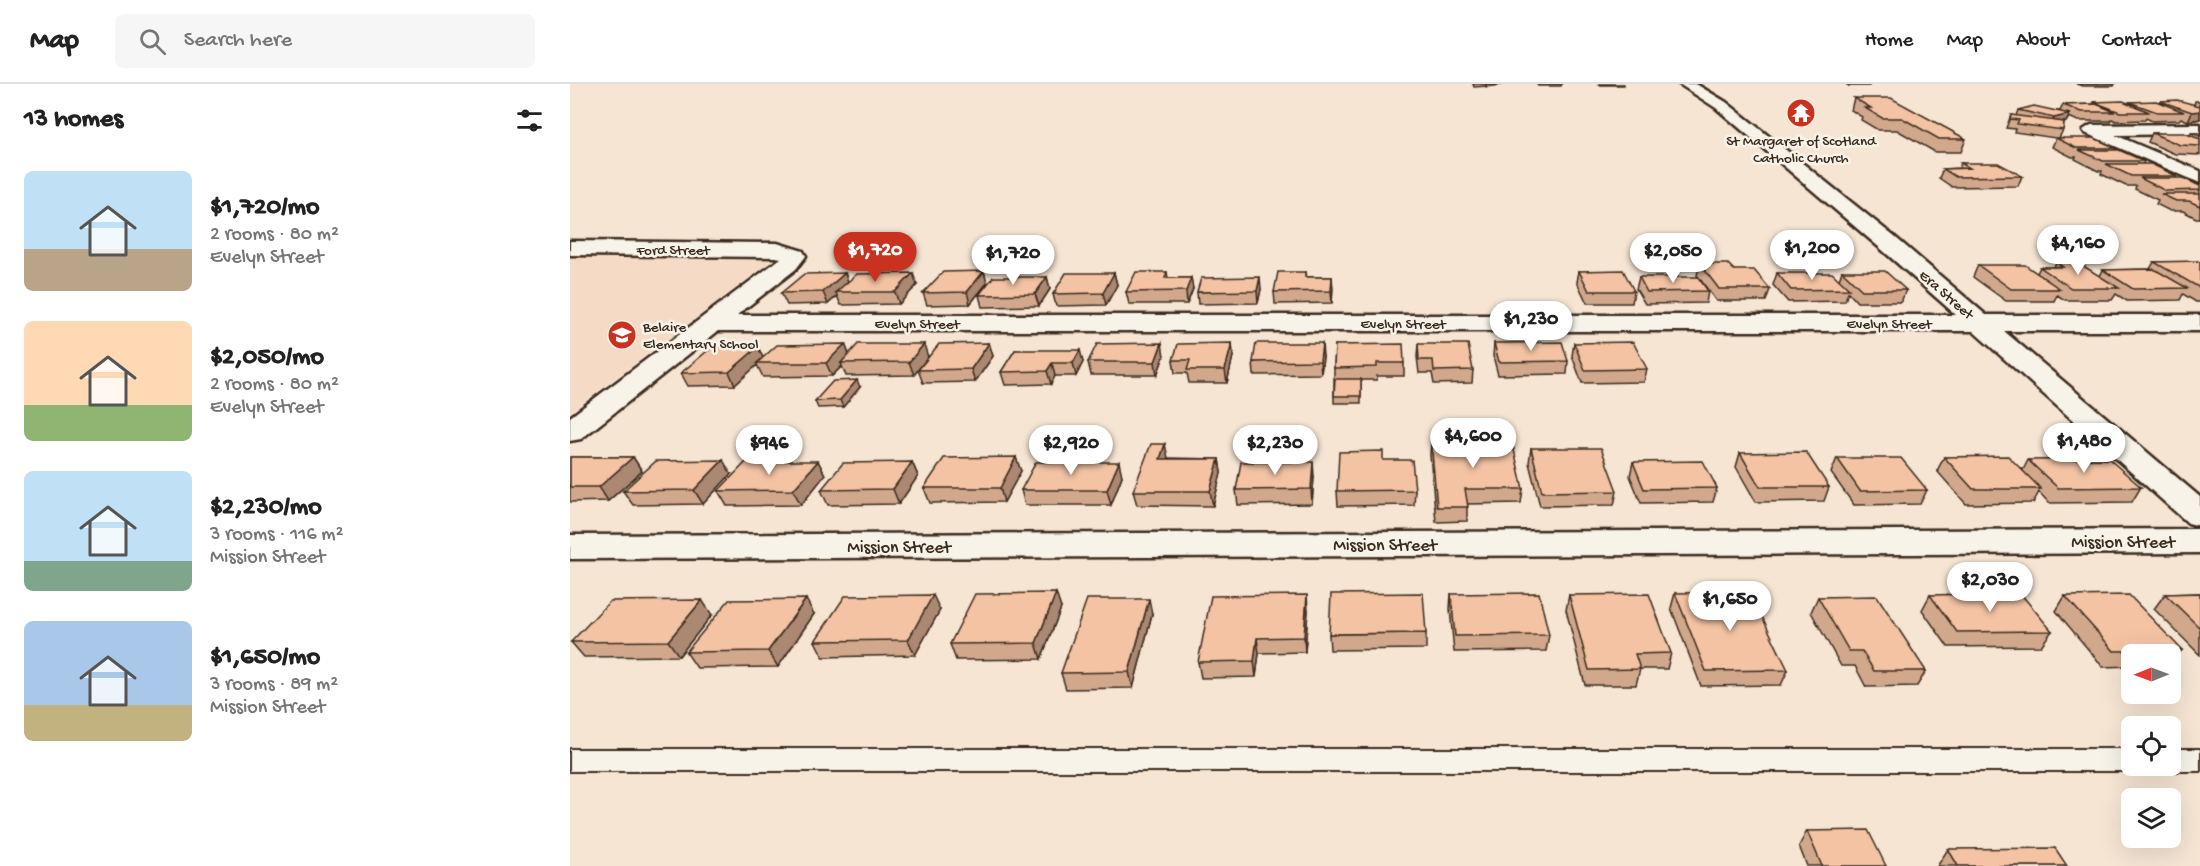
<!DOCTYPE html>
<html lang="en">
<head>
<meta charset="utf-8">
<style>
  :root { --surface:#fff; --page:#f6f6f6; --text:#222; --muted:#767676; --line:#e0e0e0; --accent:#c8321e }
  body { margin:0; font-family:"Gochi Hand",sans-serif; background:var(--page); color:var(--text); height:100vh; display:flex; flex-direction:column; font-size:22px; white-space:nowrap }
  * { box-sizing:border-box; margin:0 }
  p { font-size:20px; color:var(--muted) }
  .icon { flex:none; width:33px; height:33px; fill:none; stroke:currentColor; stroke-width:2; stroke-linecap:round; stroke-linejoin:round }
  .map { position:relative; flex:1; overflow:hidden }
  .side { display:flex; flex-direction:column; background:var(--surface); width:570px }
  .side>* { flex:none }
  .needle { width:39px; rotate:269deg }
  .controls { position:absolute; left:1551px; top:560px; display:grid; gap:12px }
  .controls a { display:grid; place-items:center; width:60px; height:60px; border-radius:9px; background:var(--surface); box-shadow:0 6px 24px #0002; font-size:30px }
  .price { position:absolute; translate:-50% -51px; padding:0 14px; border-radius:21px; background:#fff; color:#222; font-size:20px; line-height:39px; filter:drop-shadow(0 2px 3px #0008) }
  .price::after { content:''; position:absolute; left:50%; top:36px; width:18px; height:14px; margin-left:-9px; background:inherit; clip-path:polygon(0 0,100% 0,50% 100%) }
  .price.on { background:var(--accent); color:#fff }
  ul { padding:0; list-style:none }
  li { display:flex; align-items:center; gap:18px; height:150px; padding:0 24px }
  li span { display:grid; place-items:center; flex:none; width:168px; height:120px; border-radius:9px; color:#555 }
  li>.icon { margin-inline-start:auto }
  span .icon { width:72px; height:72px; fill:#fffc; stroke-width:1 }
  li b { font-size:26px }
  h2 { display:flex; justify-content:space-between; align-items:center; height:72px; padding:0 24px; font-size:26px }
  header { display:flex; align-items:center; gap:36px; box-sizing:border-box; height:84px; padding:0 30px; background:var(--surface); border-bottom:2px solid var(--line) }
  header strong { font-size:28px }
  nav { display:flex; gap:33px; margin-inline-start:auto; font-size:21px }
  .search { width:420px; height:54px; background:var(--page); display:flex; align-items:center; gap:15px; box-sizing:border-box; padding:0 21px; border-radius:9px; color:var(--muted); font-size:22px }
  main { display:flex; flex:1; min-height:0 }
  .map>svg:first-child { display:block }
  .built { fill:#f5dbc5 }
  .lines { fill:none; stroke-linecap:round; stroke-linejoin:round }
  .service-casing { stroke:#3b2a1e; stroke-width:4 }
  .minor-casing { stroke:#3b2a1e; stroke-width:5 }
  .service { fill:#f7f3e8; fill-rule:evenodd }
  .minor { fill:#f7f3e8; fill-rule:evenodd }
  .wall { fill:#d1a88c; stroke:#3b2a1e; stroke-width:1.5 }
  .shaded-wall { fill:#aa8872; stroke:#3b2a1e; stroke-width:1.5 }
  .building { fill:#f3c3a3; stroke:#3b2a1e; stroke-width:1.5 }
  .labels { text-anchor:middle; stroke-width:5; stroke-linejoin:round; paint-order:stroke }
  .far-poi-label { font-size:15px; fill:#3b2a1e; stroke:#f7f3e8 }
  .far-street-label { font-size:15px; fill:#3b2a1e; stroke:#f7f3e8 }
  .street-label { font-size:18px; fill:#3b2a1e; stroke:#f7f3e8 }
</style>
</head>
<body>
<header>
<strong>Map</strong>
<div class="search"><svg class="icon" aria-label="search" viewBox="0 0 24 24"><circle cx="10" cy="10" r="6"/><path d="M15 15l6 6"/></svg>Search here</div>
<nav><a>Home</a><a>Map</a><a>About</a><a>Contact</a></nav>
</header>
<main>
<section class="side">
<h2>13 homes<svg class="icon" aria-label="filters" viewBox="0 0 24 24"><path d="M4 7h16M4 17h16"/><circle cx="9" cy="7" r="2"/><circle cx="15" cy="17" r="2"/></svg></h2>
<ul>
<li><span style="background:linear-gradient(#bfe0f5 65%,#b9a48a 0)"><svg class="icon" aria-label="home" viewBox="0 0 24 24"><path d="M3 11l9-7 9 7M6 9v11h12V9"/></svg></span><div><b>$1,720/mo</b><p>2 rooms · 80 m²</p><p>Evelyn Street</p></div></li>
<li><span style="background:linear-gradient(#ffd9b3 70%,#8fb573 0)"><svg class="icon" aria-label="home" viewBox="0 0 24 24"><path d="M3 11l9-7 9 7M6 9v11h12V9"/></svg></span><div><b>$2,050/mo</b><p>2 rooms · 80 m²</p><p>Evelyn Street</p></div></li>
<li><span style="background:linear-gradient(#bfe0f5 75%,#7fa58c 0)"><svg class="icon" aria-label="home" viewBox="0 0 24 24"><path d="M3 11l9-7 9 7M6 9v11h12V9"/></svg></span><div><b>$2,230/mo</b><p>3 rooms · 116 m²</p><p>Mission Street</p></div></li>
<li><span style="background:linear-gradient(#a9c7e8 70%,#c2b280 0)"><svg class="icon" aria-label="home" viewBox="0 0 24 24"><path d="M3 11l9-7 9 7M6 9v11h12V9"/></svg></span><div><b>$1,650/mo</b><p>3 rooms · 89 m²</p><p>Mission Street</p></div></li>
</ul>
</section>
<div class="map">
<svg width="1630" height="782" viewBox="0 0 1630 782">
  <rect width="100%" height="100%" fill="#f6e5d3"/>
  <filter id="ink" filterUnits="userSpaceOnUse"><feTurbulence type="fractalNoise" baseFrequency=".0167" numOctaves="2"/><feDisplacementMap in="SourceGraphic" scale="12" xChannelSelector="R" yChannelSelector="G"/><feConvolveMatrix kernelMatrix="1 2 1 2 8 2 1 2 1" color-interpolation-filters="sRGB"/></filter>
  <g filter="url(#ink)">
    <!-- built -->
    <path class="built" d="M0,173H207L0,328Z"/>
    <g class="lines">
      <!-- service casing -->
      <g class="service-casing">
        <path id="service" d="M0,665H1562V681H1572L1562,687H0Z
          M1600,665H1630V687H1600L1591,684L1590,681H1600Z"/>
      </g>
      <!-- minor casing -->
      <g class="minor-casing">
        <path id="minor" d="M1109,0H1126L1156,18L1326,154L1416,231H1630V247H1434L1630,413V442L1618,439L1403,247H148L11,355L0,357V333L211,174L205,173L0,171V157L207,159L233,167L236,172L226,185L167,231H1386L1310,164L1146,24Z
          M1630,40V50L1545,51L1630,87V99L1515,49L1513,46L1521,41Z
          M1630,445V469L0,475V451Z"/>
      </g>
      <!-- service -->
      <use href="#service" class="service"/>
      <!-- minor -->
      <use href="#minor" class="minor"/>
    </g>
    <!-- wall -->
    <path class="wall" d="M903,0H931V1L904,3Z
      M967,0H992L991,2H968Z
      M1028,0H1054V1H1030Z
      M1276,0H1299V2H1279Z
      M1506,0H1545L1544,2H1513Z
      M1284,14L1396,55L1391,68H1365L1327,46H1308L1291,36L1292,33L1281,26Z
      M1590,17L1624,21L1625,17H1630V35L1618,37L1611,34L1609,36L1582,37L1576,34L1575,36L1546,37L1542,35L1541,37H1508L1499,33L1496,38L1494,39L1493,46L1489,54L1546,64L1545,66L1574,77L1573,80L1607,92L1606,94L1630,102V134H1626L1613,127H1600L1586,120L1588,116L1565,105L1566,102H1556L1531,90L1532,87H1528L1505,75L1506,73H1502L1482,63L1486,54L1444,48L1445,45L1436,44L1441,31L1446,32L1448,26L1490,27L1493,21L1523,20L1524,18L1558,20L1559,18L1589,19Z
      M1582,49L1620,51L1621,49H1630V71L1605,70L1578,58Z
      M1391,79L1452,92L1448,102L1382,103L1369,94L1373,85L1389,84Z
      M1486,178L1530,192L1533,186L1580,185L1584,178H1630V218H1626L1613,210L1610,216L1557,217L1546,210L1542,216H1495L1487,211L1484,217H1436L1403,193L1408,181L1467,189L1470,183H1484Z
      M1130,180L1164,186L1200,205L1196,217H1146L1127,191Z
      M414,187L417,199L400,220L357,221L353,209Z
      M1009,187L1064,207L1062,219H1017L1007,198Z
      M1272,187L1336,206L1331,218H1287L1278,208L1275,217L1218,218L1203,201L1207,189L1269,196Z
      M597,188L598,194H621L623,205L617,220H559L556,208Z
      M735,188L736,193H762V219L705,220L704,208Z
      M275,189L278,198L347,201L329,220L271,221L267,212L258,220L217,221L211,209Z
      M544,189L547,201L536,221L486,222L483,210Z
      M477,193L480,205L469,222L412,223L409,211Z
      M1069,193L1138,207L1136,219L1075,220L1066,205Z
      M691,205L688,219L628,220L627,208Z
      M419,259L423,272L405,298L353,299L348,286L344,291L276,292L272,282L262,292L193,293L187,281L165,301L118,302L111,289L188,263L193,274L275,260L279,270L358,272Z
      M662,259L663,272L657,299H619L617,289H605L603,276Z
      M924,259L998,277L997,290L928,291L923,272Z
      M1004,259L1077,285L1074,298L1012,299L1002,272Z
      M848,260L903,286L902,299L864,300L862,289H849L847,273Z
      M765,261L834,279V292H807V296H791V319H764V284Z
      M445,266L513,278L506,292H485L481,300L435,301L431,288Z
      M594,272L587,291H521L518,278Z
      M753,272L751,290L684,291L683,278Z
      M290,303L273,323L248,324L245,317Z
      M861,357L953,405L951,419L897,420V437L866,438L860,371Z
      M961,364L1047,407L1044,421L970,422L959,379Z
      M1170,369L1259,403L1254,417L1186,418L1166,383Z
      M0,373H63L72,387L38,417L0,418Z
      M1374,373L1453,386L1458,376L1571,403L1562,418L1479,419L1469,408L1463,419L1396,420L1367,387Z
      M598,374L649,375L651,389L643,422L567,421L563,407Z
      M1267,374L1357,406L1350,420L1284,421L1261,389Z
      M813,376L845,406L844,421L768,422L767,407Z
      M248,377L255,391L231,421L157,422L148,407Z
      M342,378L348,392L329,420L258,421L251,406Z
      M1063,378L1147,404L1143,418L1071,419L1060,392Z
      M451,387L434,418L360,419L354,404Z
      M161,390L133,420L63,421L53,407Z
      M552,392L541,421H455L451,406Z
      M744,392L742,420L668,421L666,406Z
      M1105,509L1218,586L1211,601L1131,602L1101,524Z
      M1630,509V571L1584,525L1595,510Z
      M881,510L979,551L976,567L884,568L880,525Z
      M999,511L1101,569L1097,585H1070L1066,601H1015L996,526Z
      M1360,511L1482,547L1471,562L1378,563L1352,526Z
      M1495,512L1612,566L1600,581V570H1562V582L1533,583L1486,527Z
      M1248,513L1356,587L1347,602L1296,603L1285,582H1271L1241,528Z
      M491,524L471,575L386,576L380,560Z
      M370,526L345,571L253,573L245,557Z
      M738,526L735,568L689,569L686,593L631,594L628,578Z
      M244,530L208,583L127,584L116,568Z
      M582,530L563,604L496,605L491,589Z
      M142,531L109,572L14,573L1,558Z
      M856,549V565L760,566L759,550Z
      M1237,747L1316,782H1237L1229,762Z
      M1378,765L1497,782H1368V781Z"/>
    <!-- shaded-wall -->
    <path class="shaded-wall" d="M916,0H931V1L916,3Z
      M1630,27V35L1618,37L1622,28Z
      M1500,30L1496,38L1481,43L1484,34Z
      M414,187L417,199L400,220L397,208Z
      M275,189L279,201L266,208L267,212L258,220L253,208Z
      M343,189L347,201L329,220L325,208Z
      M544,189L547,201L536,221L533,209Z
      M477,193L480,205L469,222L465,210Z
      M690,193L691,205L688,219L687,207Z
      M762,193L763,205L762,219L761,207Z
      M621,194L623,205L617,220L616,207Z
      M419,259L423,272L405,298L401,285Z
      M592,259L594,272L587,291L585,278Z
      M662,259L663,272L657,299L655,286Z
      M752,259L753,272L751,290L750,277Z
      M275,260L280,273L271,279L272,282L262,292L256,279Z
      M354,260L358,273L344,291L339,278Z
      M188,263L194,276L187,279V281L165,301L159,288Z
      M510,266L513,278L506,292L503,279Z
      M482,279L485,292L481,300L477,287Z
      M287,296L290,303L273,323L270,316Z
      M595,360L598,374L593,389L590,375Z
      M63,373L72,387L38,417L29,403Z
      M446,373L451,387L434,418L430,404Z
      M649,375L651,389L643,422L640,407Z
      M153,376L161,390L133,420L124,406Z
      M248,377L255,391L231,421L223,406Z
      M342,378L348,392L329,420L323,405Z
      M549,378L552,392L541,421L537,406Z
      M743,378L744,392L742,420L741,405Z
      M486,509L491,524L471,575L466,559Z
      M363,511L370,526L345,571L338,556Z
      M737,511L738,526L735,568L734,553Z
      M236,515L244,530L208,583L198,567Z
      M579,515L582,530L563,604L559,588Z
      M132,516L142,531L109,572L98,557Z
      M687,554L689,569L686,593L684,577Z"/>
    <!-- building -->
    <path class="building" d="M1284,14H1321L1396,55H1369L1332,34H1312L1295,24H1301Z
      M1607,16L1630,22V27L1622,28L1590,17Z
      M1553,17L1579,28H1550L1524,18Z
      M1586,17L1614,28H1587L1559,18Z
      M1526,20L1545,28H1512L1493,21Z
      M1464,22L1500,30L1484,34L1448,26Z
      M1441,31L1494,38L1493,46L1447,40L1449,36L1440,35Z
      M1582,49H1614L1630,55V62L1610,61Z
      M1621,49H1630V52Z
      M1486,54H1524L1546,64H1506Z
      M1509,66H1549L1574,77H1533Z
      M1391,79H1428L1452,92L1386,93L1373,85L1400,84Z
      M1536,80H1581L1607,92H1561Z
      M1570,94H1613L1630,102V106L1596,107Z
      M1591,110H1630V122L1619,117H1606Z
      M1628,177L1630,178V204L1584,178Z
      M1486,178H1507L1549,204H1501L1470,183H1493Z
      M1130,180H1158L1164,186H1184L1200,205H1149Z
      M1408,181H1455L1490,205H1441Z
      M1584,185L1617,204L1563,205L1533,186Z
      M1053,186L1064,207H1019L1009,187Z
      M414,187L397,208L353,209L373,188Z
      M1272,187H1315L1336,206H1292Z
      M566,188H597L595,194H621L616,207L556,208Z
      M708,188H735V193H762L761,207L704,208Z
      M275,189L253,208L211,209L234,190Z
      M343,189L325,208H266L287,190Z
      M496,189H544L533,209L483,210Z
      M1207,189H1262L1279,205L1221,206Z
      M423,193H477L465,210L409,211Z
      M690,193L687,207L627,208L631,194Z
      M1069,193H1128L1138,207L1077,208Z
      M992,258L998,277L929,278L924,259Z
      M1063,258L1077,285L1015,286L1004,259Z
      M419,259L401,285L348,286L369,260Z
      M592,259L585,278H518L527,260Z
      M662,259L655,286H617L620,276H603L608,260Z
      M686,259H752L750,277L683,278Z
      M275,260L256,279H187L207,261Z
      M288,260H354L339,278L271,279Z
      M833,260L834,279H807V283L764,284L765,261Z
      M848,260H898L903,286L864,287L863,276H849Z
      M142,263H188L159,288L111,289Z
      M445,266H510L503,279H482L477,287L431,288Z
      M765,295H791V312H764Z
      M287,296L270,316L245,317L263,297Z
      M861,357H942L953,405H895L898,423H867Z
      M581,360H595L590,375H649L640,407H563Z
      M961,364H1031L1047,407L972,408Z
      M813,367V376H842L845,406L767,407L769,368Z
      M1236,368L1259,403H1190L1170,369Z
      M1438,372L1471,405H1403L1374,373Z
      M0,373H63L29,403H0Z
      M446,373L430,404H354L374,374Z
      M1267,374H1331L1357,406L1290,407Z
      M1539,375L1571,403L1488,404L1458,376Z
      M153,376L124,406L53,407L86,377Z
      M177,377H248L223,406L148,407Z
      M1133,377L1147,404L1074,405L1063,378Z
      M342,378L323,405L251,406L273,379Z
      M466,378H549L537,406H451Z
      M671,378H743L741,405L666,406Z
      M1180,508L1218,586L1136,587L1105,509Z
      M486,509L466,559L380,560L405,510Z
      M853,509L856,549L759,550L761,510Z
      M969,509L979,551L885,552L881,510Z
      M1450,509L1482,547L1387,548L1360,511Z
      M1630,509V544L1595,510Z
      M1079,510L1101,569L1065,570L1070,585L1019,586L999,511Z
      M363,511L338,556L245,557L275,512Z
      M737,511L734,553L687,554L684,577L628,578L641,512Z
      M1559,511L1612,566L1544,567L1495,512Z
      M1307,512L1356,587H1304L1292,567H1279L1248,513Z
      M236,515L198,567L116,568L159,516Z
      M517,515H579L559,588L491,589Z
      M132,516L98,557L1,558L40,517Z
      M1298,746L1316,782H1252L1237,747Z
      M1485,764L1497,782H1388L1378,765Z"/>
  </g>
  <!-- icons -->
  <defs>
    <g id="temple-disc" transform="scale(1.5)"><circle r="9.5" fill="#c8321e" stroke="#f7f3e8"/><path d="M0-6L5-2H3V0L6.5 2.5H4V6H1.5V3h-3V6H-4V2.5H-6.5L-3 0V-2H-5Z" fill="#fff"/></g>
    <g id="school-disc" transform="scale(1.5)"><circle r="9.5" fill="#c8321e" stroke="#f7f3e8"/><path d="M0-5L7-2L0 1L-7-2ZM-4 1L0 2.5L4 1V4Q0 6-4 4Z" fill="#fff"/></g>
  </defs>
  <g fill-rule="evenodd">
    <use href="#temple-disc" x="1231" y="29"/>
    <use href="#school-disc" x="52" y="251"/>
  </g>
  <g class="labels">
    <!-- far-poi labels -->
    <g class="far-poi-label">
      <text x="1231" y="61">St Margaret of Scotland<tspan x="1231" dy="17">Catholic Church</tspan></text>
      <text x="73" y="247" text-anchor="start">Belaire<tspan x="73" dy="17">Elementary School</tspan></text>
    </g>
    <!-- far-street labels -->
    <g class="far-street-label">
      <text x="103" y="170">Ford Street</text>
      <text transform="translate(1377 210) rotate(41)" y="5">Era Street</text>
      <text x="347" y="244">Evelyn Street</text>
      <text x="833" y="244">Evelyn Street</text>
      <text x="1319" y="244">Evelyn Street</text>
    </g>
    <!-- street labels -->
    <g class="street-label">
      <text x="1553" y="463">Mission Street</text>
      <text x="815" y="466">Mission Street</text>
      <text x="329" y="468">Mission Street</text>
    </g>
  </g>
</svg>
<div class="controls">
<a><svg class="needle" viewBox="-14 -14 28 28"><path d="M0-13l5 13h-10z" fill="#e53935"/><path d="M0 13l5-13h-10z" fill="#767676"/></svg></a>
<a><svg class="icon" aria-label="locate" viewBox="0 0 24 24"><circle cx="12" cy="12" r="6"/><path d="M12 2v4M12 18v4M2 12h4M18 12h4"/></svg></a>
<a><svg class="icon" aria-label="layers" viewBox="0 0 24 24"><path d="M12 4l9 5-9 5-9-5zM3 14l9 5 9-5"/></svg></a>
</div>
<b class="price" style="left:1508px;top:192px">$4,160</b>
<b class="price" style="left:1242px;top:197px">$1,200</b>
<b class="price on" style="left:305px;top:199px">$1,720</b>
<b class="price" style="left:1103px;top:200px">$2,050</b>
<b class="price" style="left:443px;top:202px">$1,720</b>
<b class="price" style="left:961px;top:268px">$1,230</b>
<b class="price" style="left:903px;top:385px">$4,600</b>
<b class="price" style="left:1514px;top:390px">$1,480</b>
<b class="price" style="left:199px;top:392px">$946</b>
<b class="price" style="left:501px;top:392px">$2,920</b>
<b class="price" style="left:705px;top:392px">$2,230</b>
<b class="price" style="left:1420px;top:529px">$2,030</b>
<b class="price" style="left:1160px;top:548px">$1,650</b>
</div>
</main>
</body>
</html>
